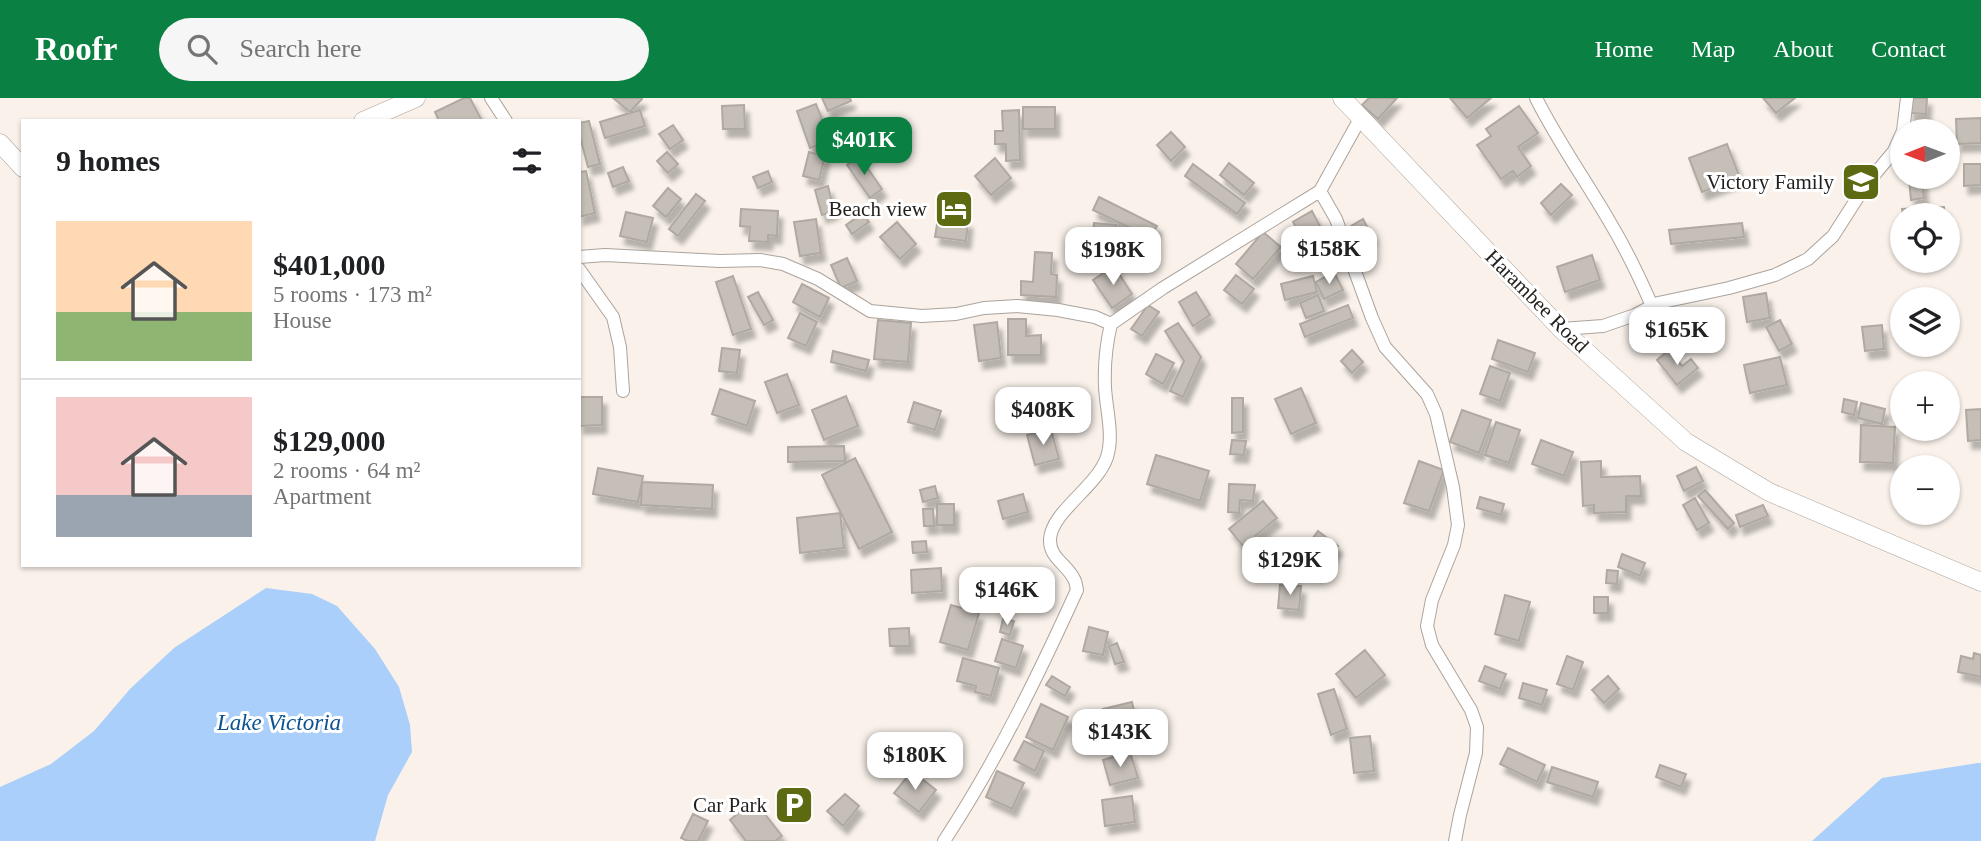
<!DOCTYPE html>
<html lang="en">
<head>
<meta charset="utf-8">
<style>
  :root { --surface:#fff; --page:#f6f6f6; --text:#202124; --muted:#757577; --line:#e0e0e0; --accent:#0b8043 }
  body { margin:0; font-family:"Times New Roman",serif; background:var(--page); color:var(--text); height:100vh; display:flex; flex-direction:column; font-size:26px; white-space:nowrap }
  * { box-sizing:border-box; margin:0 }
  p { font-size:23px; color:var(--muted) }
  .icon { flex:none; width:38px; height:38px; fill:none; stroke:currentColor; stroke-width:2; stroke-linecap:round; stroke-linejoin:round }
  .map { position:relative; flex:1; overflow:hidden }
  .details { position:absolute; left:21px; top:21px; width:560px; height:448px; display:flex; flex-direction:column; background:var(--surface); border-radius:0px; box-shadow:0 2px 5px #0004 }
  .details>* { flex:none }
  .needle { width:46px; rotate:269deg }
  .tools { position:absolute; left:1890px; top:21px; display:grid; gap:14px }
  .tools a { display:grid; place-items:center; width:70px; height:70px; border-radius:50%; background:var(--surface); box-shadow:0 2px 5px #0004; font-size:35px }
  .price { position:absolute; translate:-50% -60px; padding:0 16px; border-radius:14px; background:#fff; color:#222; font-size:23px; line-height:46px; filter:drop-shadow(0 2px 4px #0008) }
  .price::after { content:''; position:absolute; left:50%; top:42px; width:21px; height:16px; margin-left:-10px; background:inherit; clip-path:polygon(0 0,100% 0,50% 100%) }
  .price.on { background:var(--accent); color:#fff }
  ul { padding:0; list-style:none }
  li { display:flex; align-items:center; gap:21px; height:175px; padding:0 35px }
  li+li { border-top:2px solid var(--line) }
  li span { display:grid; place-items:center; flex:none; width:196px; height:140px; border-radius:0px; color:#555 }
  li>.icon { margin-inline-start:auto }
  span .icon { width:84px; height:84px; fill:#fffc; stroke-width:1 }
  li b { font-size:30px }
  h2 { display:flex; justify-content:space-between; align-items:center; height:84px; padding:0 35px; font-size:30px }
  header { display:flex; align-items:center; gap:42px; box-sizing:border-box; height:98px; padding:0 35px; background:var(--accent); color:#fff }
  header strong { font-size:33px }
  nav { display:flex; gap:38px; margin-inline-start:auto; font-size:24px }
  .search { width:490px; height:63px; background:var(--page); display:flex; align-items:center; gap:18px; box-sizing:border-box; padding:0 24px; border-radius:38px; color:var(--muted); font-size:26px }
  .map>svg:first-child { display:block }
  .water { fill:#a9cffa }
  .building { fill:#c6bfb8; stroke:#afa9a2; stroke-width:2; filter:url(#shadow) }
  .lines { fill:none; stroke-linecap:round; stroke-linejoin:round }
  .minor-casing { stroke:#aba39d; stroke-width:14 }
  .secondary-casing { stroke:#aba39d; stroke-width:19 }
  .minor { stroke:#fff; stroke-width:12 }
  .secondary { stroke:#fff; stroke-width:18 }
  .labels { text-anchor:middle; stroke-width:6; stroke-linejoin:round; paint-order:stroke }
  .poi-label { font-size:21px; fill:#221f1d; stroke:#fff; text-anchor:end }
  .street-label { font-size:21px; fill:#221f1d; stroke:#fff }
  .water-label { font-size:23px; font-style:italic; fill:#0b5290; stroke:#fff }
</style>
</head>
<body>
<header>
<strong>Roofr</strong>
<div class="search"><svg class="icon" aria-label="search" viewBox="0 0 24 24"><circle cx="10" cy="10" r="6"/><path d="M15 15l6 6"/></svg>Search here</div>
<nav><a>Home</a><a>Map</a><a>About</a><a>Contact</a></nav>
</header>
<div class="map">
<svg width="1981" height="743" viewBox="0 0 1981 743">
  <defs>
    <filter id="shadow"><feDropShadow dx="4.5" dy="8" stdDeviation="2" flood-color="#0004"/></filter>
  </defs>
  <rect width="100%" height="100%" fill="#f9f1ea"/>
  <!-- water -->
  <path class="water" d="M266,490L312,496L337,508L375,551L399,589L410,627L412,654L388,697L375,743H0V689L51,666L94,633L130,591L174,550Z
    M1978,665H1981V743H1812L1882,680Z"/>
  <!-- building -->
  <path class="building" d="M464,0H470L482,23H439L435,14Z
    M613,0H641L642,1L630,14Z
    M822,0H850L851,3L828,13Z
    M1369,0H1397L1378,21L1362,7Z
    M1450,0H1491L1467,20Z
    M1763,0H1795L1776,15Z
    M1910,0H1927L1926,16L1909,15Z
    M816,6L830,42L810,50L797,13Z
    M744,7L745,31H723L722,8Z
    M1519,8L1538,35L1518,49L1531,68L1517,79L1513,73L1501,81L1477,47L1491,38L1486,31Z
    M1023,9H1055V31H1023Z
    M640,12L645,28L605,40L600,24Z
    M1019,12L1020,62L1006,63V46H995V33H1003L1002,13Z
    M1981,20V45L1957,46L1956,21Z
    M589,23L600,66L588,69L579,35V25Z
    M673,27L683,42L670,51L659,36Z
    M1171,34L1185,49L1171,63L1157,47Z
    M1727,46L1740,80L1702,94L1689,60Z
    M667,54L678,66L668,75L657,63Z
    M809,54L825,58L819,82L803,78Z
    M859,58L882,91L870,100L847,67Z
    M995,60L1011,80L991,97L975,78Z
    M1229,65L1254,85L1244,97L1220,77Z
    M1193,66L1245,105L1237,116L1185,78Z
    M1964,66H1981V87L1964,88Z
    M623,69L629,83L613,89L608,75Z
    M586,73L595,115L579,119V74Z
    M768,73L772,84L758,90L753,79Z
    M1922,79L1924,100L1911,102L1909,81Z
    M1561,86L1572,97L1551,117L1541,105Z
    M828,88L834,113L822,117L815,92Z
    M668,90L681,101L666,119L653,108Z
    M696,96L705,103L678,138L669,131Z
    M1099,99L1157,128L1151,140L1093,112Z
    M1944,109L1945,117H1903L1902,111Z
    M741,111L778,113L777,138L768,137V144L749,143L750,129L740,128Z
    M1312,113L1324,136L1305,146L1293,124Z
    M626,114L653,120L647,144L620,138Z
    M863,115L869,124L852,136L846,127Z
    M938,120L968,123L966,143L935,139Z
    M816,121L821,155L800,158L794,124Z
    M1363,121L1372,138L1360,144L1351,128Z
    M897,124L916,146L900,161L880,139Z
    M1094,125L1116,127L1113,158L1091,156Z
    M1742,125L1744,139L1671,146L1669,132Z
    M1263,134L1281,149L1253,181L1236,166Z
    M1035,154L1052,155L1051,176L1057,177L1056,199L1021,197V183L1033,184Z
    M1592,157L1600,182L1565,194L1557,169Z
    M847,160L857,183L841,190L831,167Z
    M1114,168L1132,196L1112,210L1093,182Z
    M1334,174L1343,192L1324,201L1316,184Z
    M1236,177L1254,191L1242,206L1224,192Z
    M733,178L751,231L733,237L716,184Z
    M1313,178L1317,194L1285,202L1281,186Z
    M802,186L829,200L820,219L793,204Z
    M758,194L773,222L764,227L748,199Z
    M1196,194L1210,217L1193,228L1179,204Z
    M1766,195L1770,220L1747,224L1743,199Z
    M1318,197L1324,213L1306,220L1300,205Z
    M1148,207L1159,214L1142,238L1131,231Z
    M1348,207L1353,220L1305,239L1300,226Z
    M800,215L817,224L806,248L788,240Z
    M1008,221H1026V238L1041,237V257H1008Z
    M878,222L911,225L908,264L874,261Z
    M1780,222L1792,246L1779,253L1766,229Z
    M997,224L1001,260L979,263L974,227Z
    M1178,225L1201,259L1183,299L1170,293L1184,263L1165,233Z
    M1882,227L1884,251L1865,253L1862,229Z
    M1498,242L1535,255L1528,274L1492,261Z
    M722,250L740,252L737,275L719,273Z
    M1352,252L1363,264L1352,275L1341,263Z
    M1669,252L1682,268L1691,261L1698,270L1677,287L1657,262Z
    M833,253L869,262L866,273L831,264Z
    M1156,256L1174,265L1163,286L1146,276Z
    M1780,259L1787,287L1750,295L1744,267Z
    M1490,268L1510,275L1500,303L1480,296Z
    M787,276L799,307L777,315L765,284Z
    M1301,290L1316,325L1291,336L1275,301Z
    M720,291L755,303L747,328L712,316Z
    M846,298L858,328L824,342L812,312Z
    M579,299H602V327L579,328Z
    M1232,300H1243V334L1232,335Z
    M1844,301L1857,304L1854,317L1842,314Z
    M914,304L941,313L935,332L908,324Z
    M1861,305L1885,311L1882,326L1858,320Z
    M1981,311V342L1968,343L1966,312Z
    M1462,312L1491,322L1479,355L1450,344Z
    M1496,324L1520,332L1509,365L1485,357Z
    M1861,327L1895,329L1893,365L1860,364Z
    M1051,331L1059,361L1035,367L1027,337Z
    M1232,342L1246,343L1244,357L1230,356Z
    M1541,342L1573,354L1564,378L1532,366Z
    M844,348L845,363L788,364V349Z
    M1156,357L1209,373L1200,403L1147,386Z
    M855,360L892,434L859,451L822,377Z
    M1419,363L1444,372L1429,413L1404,405Z
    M1601,363V379L1640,378L1641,398H1626V414L1594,415V407L1583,408L1581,364Z
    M1696,369L1703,383L1684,393L1677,378Z
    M598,370L643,378L638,404L593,396Z
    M642,384L713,387L712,411L641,407Z
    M1229,386L1255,387L1253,403L1240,402L1239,415L1228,414Z
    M935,388L938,400L923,404L920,392Z
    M1705,392L1734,425L1728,431L1698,398Z
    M1023,396L1028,414L1003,421L998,403Z
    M1480,399L1504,406L1501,417L1477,410Z
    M1695,400L1709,425L1697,432L1683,407Z
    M1263,403L1277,420L1243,448L1229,431Z
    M937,406H954V427H937Z
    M1763,407L1768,418L1740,429L1736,417Z
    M923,411H933L934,428H924Z
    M840,415L844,450L800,455L797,420Z
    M1318,433L1338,448L1318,475L1298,461Z
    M926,443L927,454L913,455L912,444Z
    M1622,456L1645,465L1640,478L1618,469Z
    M1285,462L1294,468L1288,478L1278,472Z
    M941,470L942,493L912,495L911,472Z
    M1607,472L1618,473L1617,486L1606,485Z
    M1280,487L1301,488L1299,512L1278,510Z
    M1505,497L1530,504L1519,543L1495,536Z
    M1594,499H1608V515H1594Z
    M951,507L979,515L968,552L940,544Z
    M1003,521L1014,523L1010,537L1000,534Z
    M1089,529L1108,534L1103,557L1083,553Z
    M909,530L910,548H890L889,531Z
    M1002,541L1023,548L1016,570L995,563Z
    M1117,545L1124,564L1115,566L1109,548Z
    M1365,552L1385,577L1356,600L1336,576Z
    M1974,555L1981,557V579L1958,574L1961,558L1973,561Z
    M1567,558L1583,564L1573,592L1557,586Z
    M963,560L999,570L991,598L975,594L976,588L957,583Z
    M1485,568L1506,576L1500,591L1479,583Z
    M1052,578L1070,589L1065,598L1046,587Z
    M1608,578L1619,591L1604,605L1592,592Z
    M1523,585L1547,592L1542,607L1519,600Z
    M1334,591L1347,631L1331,637L1318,596Z
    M1132,604L1138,631L1109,638L1103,611Z
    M1041,606L1068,619L1053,652L1026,639Z
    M1149,617L1157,640L1146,644L1138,621Z
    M1370,638L1374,673L1354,675L1350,640Z
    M1024,643L1044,653L1035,673L1014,662Z
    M1508,650L1545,667L1537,684L1500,666Z
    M1130,654L1138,680L1110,687L1103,662Z
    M1660,667L1686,676L1681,689L1656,679Z
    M1552,669L1598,684L1593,699L1547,684Z
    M912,673L936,692L919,714L894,695Z
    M997,673L1024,685L1012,711L986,699Z
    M845,696L859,708L843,728L827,713Z
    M1132,698L1135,724L1105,728L1102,702Z
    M754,702L782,738L775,743H746L730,722Z
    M693,716L708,723L698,743H688L681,740Z"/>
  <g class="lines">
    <!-- minor casing -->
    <g class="minor-casing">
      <path id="minor" d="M491,0L506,23
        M1536,0C1557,42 1584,80 1608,121C1625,149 1639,178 1652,208
        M1903,33L1907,0
        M1320,93L1336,121L1372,220L1385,249L1427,296L1436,316L1453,389L1458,427L1454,447L1432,502L1427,528L1432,547L1471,612L1477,629L1476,655L1460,717L1455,743
        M579,159L605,157L720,163L760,162L783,166L818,181L870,213L922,218L956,216L984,210L1017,208L1058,212L1095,219L1111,226
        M579,171L613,219L620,249L623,293
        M1561,231L1603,228L1635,217L1658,205L1729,190L1775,177L1808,161L1833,138L1865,88L1894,53L1902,35
        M944,743C996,664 1038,578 1077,492C1076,488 1076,484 1074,481C1067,466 1049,460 1050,441C1052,413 1097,389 1107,359C1114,337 1106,311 1105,289C1104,267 1106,247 1111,226L1163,190L1320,93L1361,19"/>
    </g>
    <!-- secondary casing -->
    <g class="secondary-casing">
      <path id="secondary" d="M1342,0L1561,231L1686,344L1769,394L1981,484
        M363,23L416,0
        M0,45L23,70"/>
    </g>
    <!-- minor -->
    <use href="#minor" class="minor"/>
    <!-- secondary -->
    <use href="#secondary" class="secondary"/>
  </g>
  <!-- icons -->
  <defs>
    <g id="school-square" transform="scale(2.0125)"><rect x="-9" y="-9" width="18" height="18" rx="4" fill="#5e6a12" stroke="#fff"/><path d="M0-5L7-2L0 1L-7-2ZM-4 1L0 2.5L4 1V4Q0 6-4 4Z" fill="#fff"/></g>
    <g id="hotel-square" transform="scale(2.0125)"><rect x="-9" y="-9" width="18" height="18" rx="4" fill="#5e6a12" stroke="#fff"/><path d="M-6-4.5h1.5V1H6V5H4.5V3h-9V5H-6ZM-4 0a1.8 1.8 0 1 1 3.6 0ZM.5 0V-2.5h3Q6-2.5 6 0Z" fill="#fff"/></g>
    <g id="parking-square" transform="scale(2.0125)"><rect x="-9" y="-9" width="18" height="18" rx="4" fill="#5e6a12" stroke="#fff"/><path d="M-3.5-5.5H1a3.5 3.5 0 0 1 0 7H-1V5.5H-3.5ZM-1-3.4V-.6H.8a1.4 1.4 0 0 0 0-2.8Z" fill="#fff"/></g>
  </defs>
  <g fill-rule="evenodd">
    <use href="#school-square" x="1861" y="84"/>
    <use href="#hotel-square" x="954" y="111"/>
    <use href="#parking-square" x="794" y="707"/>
  </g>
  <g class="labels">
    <!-- poi labels -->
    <g class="poi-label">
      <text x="1834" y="91">Victory Family</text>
      <text x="927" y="118">Beach view</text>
      <text x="767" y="714">Car Park</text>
    </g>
    <!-- street labels -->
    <g class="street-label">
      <text transform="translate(1537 203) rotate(45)" y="7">Harambee Road</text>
    </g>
    <!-- water labels -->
    <g class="water-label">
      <text x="279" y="632">Lake Victoria</text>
    </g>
  </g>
</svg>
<div class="tools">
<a><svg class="needle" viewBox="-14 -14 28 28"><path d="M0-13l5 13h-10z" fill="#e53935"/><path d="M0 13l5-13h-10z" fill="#757577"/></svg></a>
<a><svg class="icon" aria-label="locate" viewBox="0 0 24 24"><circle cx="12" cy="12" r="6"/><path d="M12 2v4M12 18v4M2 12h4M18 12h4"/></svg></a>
<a><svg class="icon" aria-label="layers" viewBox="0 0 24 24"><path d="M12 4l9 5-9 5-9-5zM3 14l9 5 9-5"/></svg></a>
<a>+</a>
<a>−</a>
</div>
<b class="price on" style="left:864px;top:79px">$401K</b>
<b class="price" style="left:1329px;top:188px">$158K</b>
<b class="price" style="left:1113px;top:189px">$198K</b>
<b class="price" style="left:1677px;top:269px">$165K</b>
<b class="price" style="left:1043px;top:349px">$408K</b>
<b class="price" style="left:1290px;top:499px">$129K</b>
<b class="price" style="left:1007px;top:529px">$146K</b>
<b class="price" style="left:1120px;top:671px">$143K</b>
<b class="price" style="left:915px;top:694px">$180K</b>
<section class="details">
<h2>9 homes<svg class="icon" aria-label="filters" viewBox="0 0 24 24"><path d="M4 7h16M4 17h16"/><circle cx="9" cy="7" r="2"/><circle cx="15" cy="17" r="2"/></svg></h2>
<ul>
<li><span style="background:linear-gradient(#ffd9b3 65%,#8fb573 0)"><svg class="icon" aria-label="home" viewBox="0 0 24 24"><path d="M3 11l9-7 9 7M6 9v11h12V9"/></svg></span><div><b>$401,000</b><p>5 rooms · 173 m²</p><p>House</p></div></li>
<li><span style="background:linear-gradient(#f6c9c9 70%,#9aa5b1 0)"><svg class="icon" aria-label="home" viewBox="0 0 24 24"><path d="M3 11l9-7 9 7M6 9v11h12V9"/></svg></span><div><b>$129,000</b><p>2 rooms · 64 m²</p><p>Apartment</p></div></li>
</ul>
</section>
</div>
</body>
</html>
